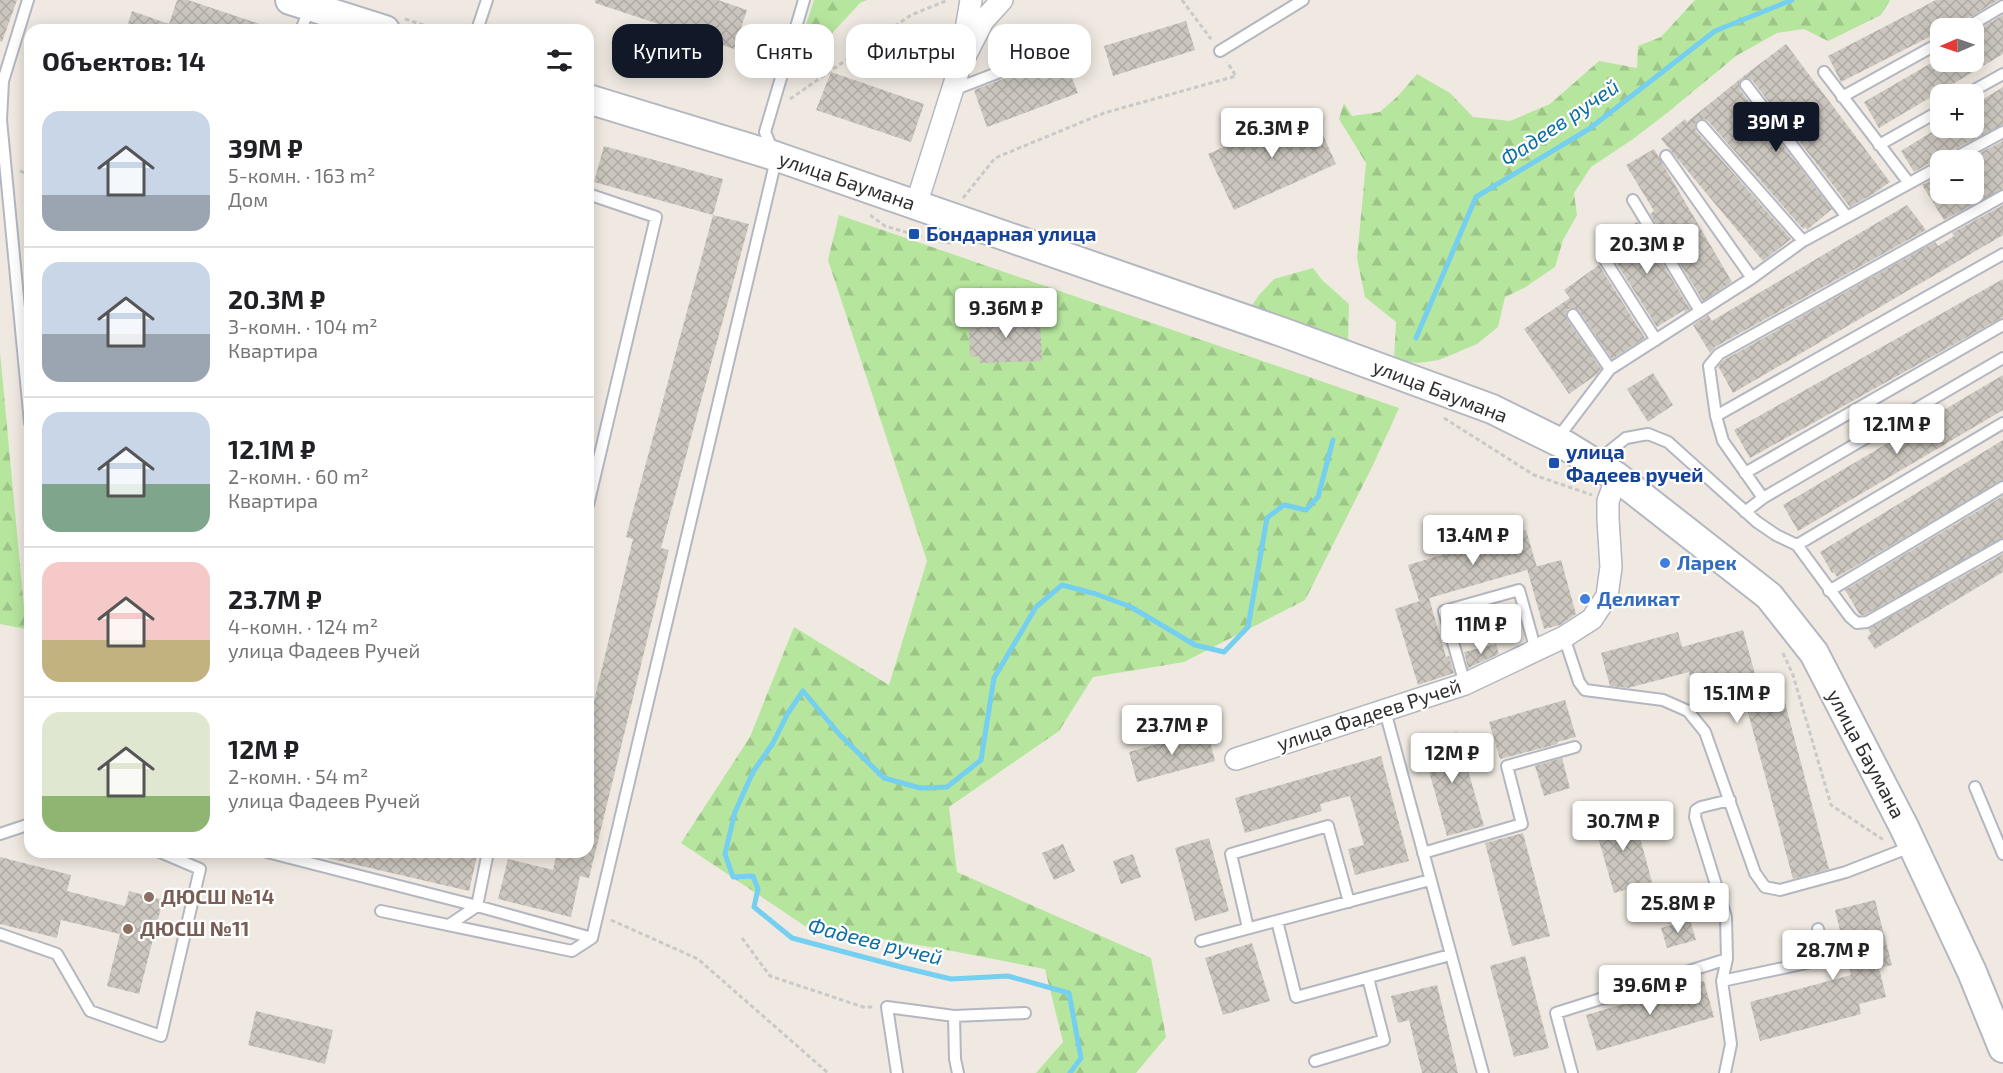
<!DOCTYPE html>
<html lang="ru">
<head>
<meta charset="utf-8">
<style>
  :root { --surface:#fff; --page:#f6f6f6; --text:#202124; --muted:#757577; --line:#e0e0e0; --accent:#111827 }
  body { margin:0; font-family:"Exo 2",sans-serif; background:var(--page); color:var(--text); height:100vh; display:flex; flex-direction:column; font-size:22px; white-space:nowrap }
  * { box-sizing:border-box; margin:0 }
  p { font-size:20px; color:var(--muted) }
  .icon { flex:none; width:33px; height:33px; fill:none; stroke:currentColor; stroke-width:2; stroke-linecap:round; stroke-linejoin:round }
  .map { position:relative; flex:1; overflow:hidden }
  .drawer { position:absolute; left:24px; top:24px; width:570px; height:834px; display:flex; flex-direction:column; background:var(--surface); border-radius:18px; box-shadow:0 3px 15px #0003 }
  .drawer>* { flex:none }
  .guide { position:absolute; left:612px; top:24px; width:570px; height:54px; display:flex; gap:12px }
  .needle { width:39px; rotate:268deg }
  .tools { position:absolute; left:1930px; top:18px; display:grid; gap:12px }
  .tools a { display:grid; place-items:center; width:54px; height:54px; border-radius:12px; background:var(--surface); box-shadow:0 3px 15px #0003; font-size:30px }
  .price { position:absolute; translate:-50% -51px; padding:0 14px; border-radius:6px; background:#fff; color:#222; font-size:20px; line-height:39px; filter:drop-shadow(0 2px 3px #0008) }
  .price::after { content:''; position:absolute; left:50%; top:36px; width:18px; height:14px; margin-left:-9px; background:inherit; clip-path:polygon(0 0,100% 0,50% 100%) }
  .price.active { background:var(--accent); color:#fff }
  ul { padding:0; list-style:none }
  li { display:flex; align-items:center; gap:18px; height:150px; padding:0 18px }
  li+li { border-top:2px solid var(--line) }
  li span { display:grid; place-items:center; flex:none; width:168px; height:120px; border-radius:18px; color:#555 }
  li>.icon { margin-inline-start:auto }
  span .icon { width:72px; height:72px; fill:#fffc; stroke-width:1 }
  li b { font-size:26px }
  h2 { display:flex; justify-content:space-between; align-items:center; height:72px; padding:0 18px; font-size:26px }
  .tag { padding:0 21px; border-radius:18px; background:var(--surface); box-shadow:0 3px 15px #0003; font-size:21px; line-height:54px }
  .tag.active { background:var(--accent); color:#fff }
  .map>svg:first-child { display:block }
  .forest { fill:url(#forest-firs) }
  .lines { fill:none; stroke-linecap:round; stroke-linejoin:round }
  .stream { stroke:#75cff0; stroke-width:5 }
  .building { fill:url(#building-cross-hatch) }
  .lane-casing { stroke:#b4b7c1; stroke-width:14 }
  .street-casing { stroke:#b4b7c1; stroke-width:24 }
  .secondary-casing { stroke:#b4b7c1; stroke-width:32 }
  .path { stroke:#c9c9c9; stroke-width:3; stroke-dasharray:4.5 3; stroke-linecap:butt }
  .lane { stroke:#fff; stroke-width:10 }
  .street { stroke:#fff; stroke-width:21 }
  .secondary { stroke:#fff; stroke-width:28 }
  .transit-dot { fill:#1a4fb4; stroke:#fff; stroke-width:2 }
  .shop-dot { fill:#3f7fe0; stroke:#fff; stroke-width:2 }
  .education-dot { fill:#8d6e63; stroke:#fff; stroke-width:2 }
  .labels { text-anchor:middle; stroke-width:4.5; stroke-linejoin:round; paint-order:stroke }
  .street-label { font-size:20px; fill:#2e2e2e; stroke:#fff }
  .transit-label { font-size:20px; font-weight:bold; fill:#164399; stroke:#fff; text-anchor:start }
  .shop-label { font-size:20px; font-weight:bold; fill:#366cbe; stroke:#fff; text-anchor:start }
  .education-label { font-size:20px; font-weight:bold; fill:#785e54; stroke:#fff; text-anchor:start }
  .water-label { font-size:21px; font-style:italic; fill:#0d6fa3; stroke:#fff }
</style>
</head>
<body>
<div class="map">
<svg width="2003" height="1073" viewBox="0 0 2003 1073">
  <defs>
    <pattern id="forest-firs" width="22" height="20" patternUnits="userSpaceOnUse" patternTransform="scale(1.5)"><rect width="22" height="20" fill="#b6e59e"/><path d="M5 1l3.5 6h-7zM16 11l3.5 6h-7z" fill="#9dc588"/></pattern>
    <pattern id="building-cross-hatch" width="8" height="8" patternUnits="userSpaceOnUse" patternTransform="scale(1.5)"><rect width="8" height="8" fill="#cbc7bf"/><path d="M0 0l8 8M0 8l8-8" fill="none" stroke="#afaba4"/></pattern>
  </defs>
  <rect width="100%" height="100%" fill="#efe9e1"/>
  <!-- forest -->
  <path class="forest" d="M814,0H867L860,3L800,68H792Z
    M1695,0H1890L1881,15L1828,41L1804,29L1777,33L1736,56L1667,113L1633,139L1591,167L1574,193L1577,215L1563,240L1555,267L1524,288L1505,297L1498,327L1477,344L1439,360L1418,363L1394,360L1396,322L1365,297L1357,258L1366,163L1339,119L1344,103L1352,116L1380,112L1399,95L1417,74L1450,93L1473,117L1510,121L1550,104L1599,61L1637,68L1638,46L1661,37Z
    M839,215L1399,408L1373,465L1305,600L1184,662L1093,677L1059,731L949,807L957,872L1151,958L1166,1037L1136,1073H1036L1063,1042L1045,969L947,950L805,926L681,843L750,737L794,627L889,685L927,561L828,260Z
    M1313,268L1322,280L1349,304L1348,341L1244,317L1259,295L1274,279Z
    M0,352L26,629L0,624Z"/>
  <g class="lines">
    <!-- stream -->
    <path class="stream" d="M1416,338L1476,197L1589,129L1715,31L1792,0
      M1070,1073L1081,1058L1069,993L1008,976L951,979L901,967L792,938L754,907L758,889L753,876L733,877L725,854L735,812L753,772L773,743L788,713L803,691L840,735L884,778L920,788L947,787L981,760L994,678L1036,607L1062,585L1096,594L1131,607L1195,645L1224,652L1248,627L1267,518L1284,505L1306,510L1318,497L1333,440"/>
  </g>
  <!-- building -->
  <path class="building" d="M0,0H17L2,42L0,41Z
    M177,0H188L269,27V30H126L132,11L169,24Z
    M595,0H718L747,10L734,49L595,3Z
    M1936,0H1998L1974,15L1945,28H1941V31L1841,82L1828,56Z
    M2003,15V54L1879,128L1864,102L1933,62H1974V32Z
    M1186,21L1195,50L1113,76L1104,46Z
    M1786,44L1890,182L1873,194L1850,207L1752,80L1748,78L1742,79L1739,83L1740,90L1832,209L1807,230L1805,227L1803,229L1708,121L1704,119L1698,120L1695,124L1696,131L1791,239L1763,261L1661,139L1685,119L1687,122L1745,75Z
    M1063,56L1078,93L987,127L974,90Z
    M831,72L924,104L911,142L816,110Z
    M2003,87V125L1947,153L1944,159H1937L1914,172L1901,151L1938,128H1974V105Z
    M1311,108L1336,164L1234,210L1208,154Z
    M2003,141V189L1944,220L1922,185L1941,175V194H1974V156Z
    M604,146L723,179L713,215L594,182Z
    M1654,149L1732,282L1703,301L1650,214L1654,211L1626,165Z
    M1907,205L1926,230L1715,347L1710,353L1693,325L1708,315L1712,321Z
    M2003,205V235L1733,393L1718,366L1724,360L1935,242L1938,246L1954,236L1952,233Z
    M713,215L749,224L661,548L669,550L589,878L580,876L571,917L498,899L508,859L553,870L557,852H588V726L633,539L626,537Z
    M1637,222L1690,309L1685,312L1684,310L1657,327L1612,256L1616,253L1608,240Z
    M1599,265L1645,338L1612,359L1579,311L1573,308L1568,309L1566,315L1567,319L1601,369L1596,375L1569,394L1524,329L1570,298L1564,290Z
    M2003,279V317L1750,458L1734,430Z
    M1017,309L1018,321L1040,320L1042,361L979,363V356L970,357L969,328H980V320L996,319L995,310Z
    M1653,373L1673,405L1648,422L1627,389Z
    M2003,375V410L1798,531L1783,505Z
    M2003,440V480L1837,577L1834,572L1832,573L1820,552Z
    M2003,496V538L1865,615H1860L1845,590Z
    M1526,530L1537,567L1419,601L1408,565Z
    M2003,554V572L1875,649L1867,637L1871,634L1868,629Z
    M1561,560L1576,614L1560,625L1544,629L1527,569Z
    M1429,598L1446,657L1449,656L1454,673L1418,685L1395,609Z
    M1743,630L1759,689L1780,684L1829,869L1793,879L1743,694L1698,706L1689,672L1628,688L1610,686L1601,653L1678,632L1682,647Z
    M1496,644L1499,654L1468,668L1464,652Z
    M1565,700L1576,737L1557,742L1558,744L1500,759L1489,722Z
    M1207,730L1215,761L1137,782L1129,752Z
    M1457,732L1484,826L1447,836L1421,742Z
    M1381,756L1409,861L1355,875L1348,849L1364,845L1350,796L1320,804L1322,811L1245,833L1235,798Z
    M1562,758L1570,788L1544,796L1535,766Z
    M1633,812L1652,882L1614,893L1594,823Z
    M1523,833L1550,936L1512,946L1485,843Z
    M1209,838L1229,911L1195,921L1175,848Z
    M1063,844L1075,871L1054,880L1042,853Z
    M328,852H478L469,891L327,858Z
    M1133,854L1141,877L1121,884L1113,861Z
    M0,857L71,875L67,891L125,906L129,891L163,900L139,994L107,986L120,934L61,920L57,938L0,924Z
    M1875,900L1892,965L1879,968L1886,997L1859,1004L1861,1014L1760,1041L1750,1002L1851,975L1835,910Z
    M1690,920L1696,940L1667,948L1661,928Z
    M1252,943L1270,1001L1223,1015L1205,958Z
    M1525,956L1549,1048L1514,1057L1490,966Z
    M1704,981L1714,1017L1597,1051L1586,1015Z
    M1437,985L1458,1073H1422L1409,1020L1398,1023L1391,996Z
    M256,1011L333,1030L325,1064L248,1045Z"/>
  <g class="lines">
    <!-- lane casing -->
    <g class="lane-casing">
      <path id="lane" d="M28,0L3,81L1,120L30,423
        M1966,28L2003,6
        M301,30L310,7
        M477,30L487,0
        M1220,51L1303,0
        M1824,72L1909,183
        M1746,85L1847,217
        M953,90L1062,48
        M1967,94L2003,74
        M1842,97L1941,42
        M1702,126L1803,241
        M1879,145L1941,110
        M1666,156L1752,278
        M1951,160L2003,132
        M588,194L656,217L588,505
        M1633,200L1700,311
        M1605,260L1656,340
        M1573,315L1610,369
        M1716,416L2003,254
        M1557,439L1610,369L1752,278L1803,241L1941,166
        M1596,462L1626,438L1648,434L1668,442L1757,522L1776,535L1797,545L1850,617L1857,623L1867,622L2003,545
        M1745,473L2003,325
        M1763,498L1723,441L1716,416L1709,366L1719,354L2003,196
        M1745,512L1763,498L2003,358
        M1797,545L2003,423
        M1829,591L2003,487
        M1564,637L1579,682L1585,690L1663,700L1688,711L1705,732L1755,873L1765,887L1780,890L1846,872L1913,846
        M1465,684L1444,611L1519,590L1536,651
        M1385,711L1483,1073
        M1975,787L2003,854
        M0,834L30,824
        M267,852L477,906L592,938
        M1423,853L1522,824L1507,766L1575,747
        M381,911L572,951L592,938L774,168L775,156L765,132L804,0
        M1277,921L1296,997L1450,955
        M449,925L477,906L488,852
        M1248,928L1231,854L1328,826L1349,902
        M0,934L57,954L90,1011L161,1036L200,869L160,852
        M1201,941L1430,880
        M1722,981L1825,959L1818,929
        M1315,1061L1384,1040L1368,978
        M897,1073L887,1007L954,1016
        M958,1073L955,1059L954,1016L1025,1013
        M1572,1073L1556,1013L1727,959
        M1725,1073L1731,1044L1722,981L1727,959L1726,917L1695,817L1696,810L1701,807L1730,800"/>
    </g>
    <!-- street casing -->
    <g class="street-casing">
      <path id="street" d="M963,47L971,0
        M916,205L960,66L983,21L1002,0
        M1236,759L1465,684L1564,637L1592,619L1607,596L1611,567L1608,519V501L1617,477"/>
    </g>
    <!-- secondary casing -->
    <g class="secondary-casing">
      <path id="secondary" d="M290,0L385,30
        M588,99L775,156L1282,332L1492,409L1565,445L1617,477L1769,596L1814,653L1904,827L1972,972L2003,1048"/>
    </g>
    <!-- path -->
    <path class="path" d="M1182,0L1211,39
      M405,19L438,30
      M790,99L911,15L948,0
      M20,171L30,175
      M963,198L995,158L1104,113L1236,76L1227,62
      M870,215L885,226L936,241L951,243
      M1444,418L1534,475L1592,495
      M1783,653L1793,675L1831,805L1885,841
      M611,920L698,959L828,1073
      M742,938L770,976L863,1007H873"/>
    <!-- lane -->
    <use href="#lane" class="lane"/>
    <!-- street -->
    <use href="#street" class="street"/>
    <!-- secondary -->
    <use href="#secondary" class="secondary"/>
  </g>
  <!-- markers -->
  <g class="transit-dot">
    <rect x="908" y="228" width="12" height="12" rx="3"/>
    <rect x="1548" y="457" width="12" height="12" rx="3"/>
  </g>
  <g class="shop-dot">
    <circle cx="1665" cy="563" r="6"/>
    <circle cx="1585" cy="599" r="6"/>
  </g>
  <g class="education-dot">
    <circle cx="149" cy="897" r="6"/>
    <circle cx="128" cy="929" r="6"/>
  </g>
  <g class="labels">
    <!-- street labels -->
    <g class="street-label">
      <text transform="translate(847 181) rotate(19)" y="7">улица Баумана</text>
      <text transform="translate(1440 391) rotate(21)" y="7">улица Баумана</text>
      <text transform="translate(1369 715) rotate(-18)" y="7">улица Фадеев Ручей</text>
      <text transform="translate(1866 754) rotate(62)" y="7">улица Баумана</text>
    </g>
    <!-- transit labels -->
    <g class="transit-label">
      <text x="926" y="241">Бондарная улица</text>
      <text x="1566" y="459">улица<tspan x="1566" dy="23">Фадеев ручей</tspan></text>
    </g>
    <!-- shop labels -->
    <g class="shop-label">
      <text x="1677" y="570">Ларек</text>
      <text x="1597" y="606">Деликат</text>
    </g>
    <!-- education labels -->
    <g class="education-label">
      <text x="161" y="904">ДЮСШ №14</text>
      <text x="140" y="936">ДЮСШ №11</text>
    </g>
    <!-- water labels -->
    <g class="water-label">
      <text transform="translate(1560 123) rotate(-34)" y="7">Фадеев ручей</text>
      <text transform="translate(875 942) rotate(14)" y="7">Фадеев ручей</text>
    </g>
  </g>
</svg>
<div class="tools">
<a><svg class="needle" viewBox="-14 -14 28 28"><path d="M0-13l5 13h-10z" fill="#e53935"/><path d="M0 13l5-13h-10z" fill="#757577"/></svg></a>
<a>+</a>
<a>−</a>
</div>
<b class="price active" style="left:1776px;top:153px">39M ₽</b>
<b class="price" style="left:1272px;top:159px">26.3M ₽</b>
<b class="price" style="left:1647px;top:275px">20.3M ₽</b>
<b class="price" style="left:1006px;top:339px">9.36M ₽</b>
<b class="price" style="left:1897px;top:455px">12.1M ₽</b>
<b class="price" style="left:1473px;top:566px">13.4M ₽</b>
<b class="price" style="left:1481px;top:655px">11M ₽</b>
<b class="price" style="left:1737px;top:724px">15.1M ₽</b>
<b class="price" style="left:1172px;top:756px">23.7M ₽</b>
<b class="price" style="left:1452px;top:784px">12M ₽</b>
<b class="price" style="left:1623px;top:852px">30.7M ₽</b>
<b class="price" style="left:1678px;top:934px">25.8M ₽</b>
<b class="price" style="left:1833px;top:981px">28.7M ₽</b>
<b class="price" style="left:1650px;top:1016px">39.6M ₽</b>
<div class="guide">
<a class="tag active">Купить</a>
<a class="tag">Снять</a>
<a class="tag">Фильтры</a>
<a class="tag">Новое</a>
</div>
<section class="drawer">
<h2>Объектов: 14<svg class="icon" aria-label="filters" viewBox="0 0 24 24"><path d="M4 7h16M4 17h16"/><circle cx="9" cy="7" r="2"/><circle cx="15" cy="17" r="2"/></svg></h2>
<ul>
<li><span style="background:linear-gradient(#c9d6e8 70%,#9aa5b1 0)"><svg class="icon" aria-label="home" viewBox="0 0 24 24"><path d="M3 11l9-7 9 7M6 9v11h12V9"/></svg></span><div><b>39M ₽</b><p>5-комн. · 163 m²</p><p>Дом</p></div></li>
<li><span style="background:linear-gradient(#c9d6e8 60%,#9aa5b1 0)"><svg class="icon" aria-label="home" viewBox="0 0 24 24"><path d="M3 11l9-7 9 7M6 9v11h12V9"/></svg></span><div><b>20.3M ₽</b><p>3-комн. · 104 m²</p><p>Квартира</p></div></li>
<li><span style="background:linear-gradient(#c9d6e8 60%,#7fa58c 0)"><svg class="icon" aria-label="home" viewBox="0 0 24 24"><path d="M3 11l9-7 9 7M6 9v11h12V9"/></svg></span><div><b>12.1M ₽</b><p>2-комн. · 60 m²</p><p>Квартира</p></div></li>
<li><span style="background:linear-gradient(#f6c9c9 65%,#c2b280 0)"><svg class="icon" aria-label="home" viewBox="0 0 24 24"><path d="M3 11l9-7 9 7M6 9v11h12V9"/></svg></span><div><b>23.7M ₽</b><p>4-комн. · 124 m²</p><p>улица Фадеев Ручей</p></div></li>
<li><span style="background:linear-gradient(#dfe7d0 70%,#8fb573 0)"><svg class="icon" aria-label="home" viewBox="0 0 24 24"><path d="M3 11l9-7 9 7M6 9v11h12V9"/></svg></span><div><b>12M ₽</b><p>2-комн. · 54 m²</p><p>улица Фадеев Ручей</p></div></li>
</ul>
</section>
</div>
</body>
</html>
